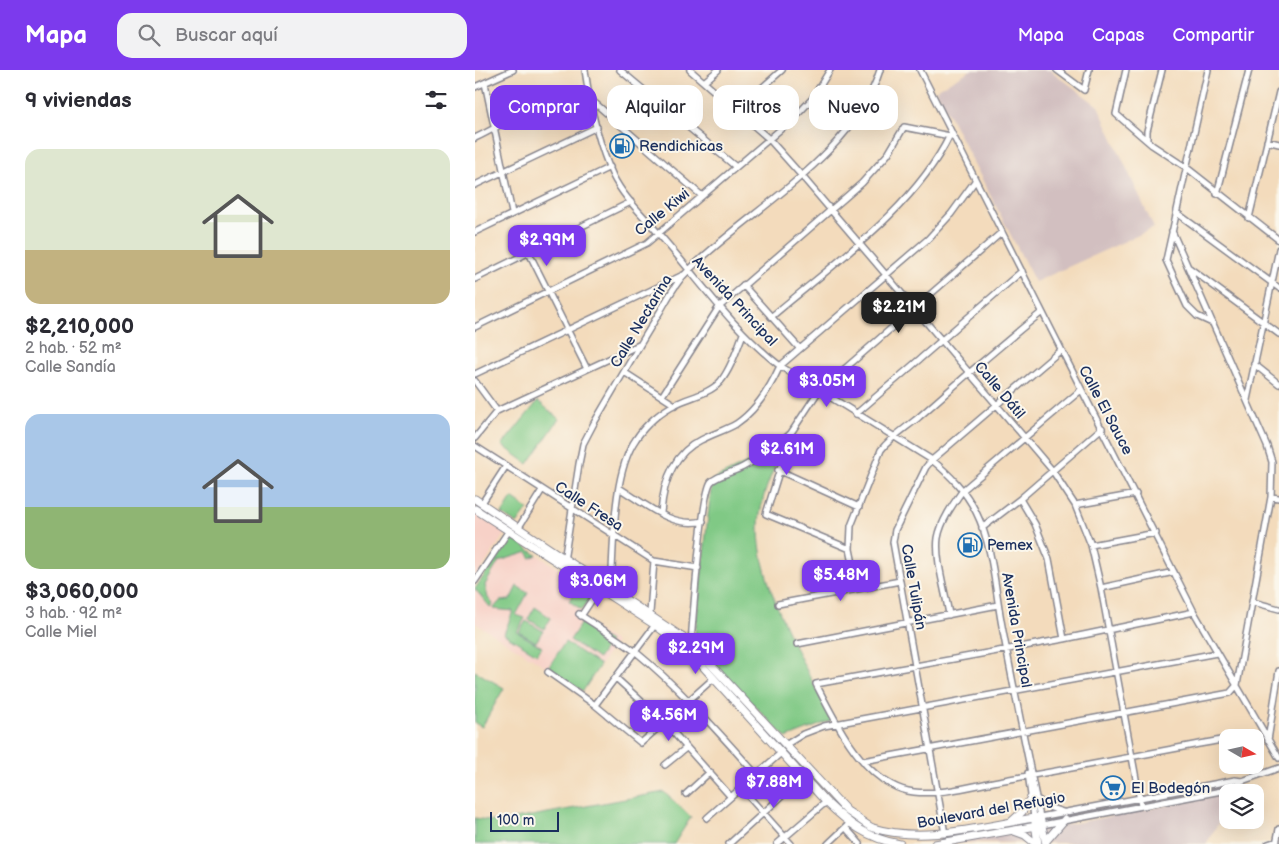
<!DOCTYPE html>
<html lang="es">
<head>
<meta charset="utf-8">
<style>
  :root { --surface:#fff; --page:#f2f2f3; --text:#2b2b33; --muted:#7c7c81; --accent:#7c3aed }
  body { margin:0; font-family:"Balsamiq Sans",sans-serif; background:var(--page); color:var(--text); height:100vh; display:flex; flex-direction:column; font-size:19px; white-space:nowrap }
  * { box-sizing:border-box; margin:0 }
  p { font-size:16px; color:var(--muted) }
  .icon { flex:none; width:28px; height:28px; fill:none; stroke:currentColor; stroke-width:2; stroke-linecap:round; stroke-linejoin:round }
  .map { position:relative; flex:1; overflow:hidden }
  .drawer { display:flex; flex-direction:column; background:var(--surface); width:475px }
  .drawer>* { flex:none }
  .hud { position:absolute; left:15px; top:15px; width:475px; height:45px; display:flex; gap:10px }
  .needle { width:32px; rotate:99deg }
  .fabs { position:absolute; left:744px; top:659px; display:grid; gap:10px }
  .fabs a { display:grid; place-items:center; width:45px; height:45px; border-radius:10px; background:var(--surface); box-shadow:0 5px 20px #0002; font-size:25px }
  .scale { position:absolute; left:15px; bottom:12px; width:69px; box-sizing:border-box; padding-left:5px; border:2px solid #1b2f5e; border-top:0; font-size:14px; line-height:18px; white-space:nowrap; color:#1b2f5e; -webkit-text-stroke:4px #fbf7ec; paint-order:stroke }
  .price { position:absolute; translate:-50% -42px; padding:0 11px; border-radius:10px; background:var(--accent); color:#fff; font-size:16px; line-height:32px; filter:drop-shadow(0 1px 2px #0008) }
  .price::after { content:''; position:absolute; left:50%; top:30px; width:15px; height:11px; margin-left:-8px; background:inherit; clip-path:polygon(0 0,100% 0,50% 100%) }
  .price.selected { background:#222; color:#fff }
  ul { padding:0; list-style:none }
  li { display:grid; align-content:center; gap:10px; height:265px; padding:0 25px }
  li span { display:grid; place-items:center; height:155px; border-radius:15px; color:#555 }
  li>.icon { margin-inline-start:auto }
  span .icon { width:90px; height:90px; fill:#fffc; stroke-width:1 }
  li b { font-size:21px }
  h2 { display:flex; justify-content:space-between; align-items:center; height:60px; padding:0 25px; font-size:21px }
  .tag { padding:0 18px; border-radius:15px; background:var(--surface); box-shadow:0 5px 20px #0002; font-size:18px; line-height:45px }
  .tag.selected { background:var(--accent); color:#fff }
  header { display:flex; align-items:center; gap:30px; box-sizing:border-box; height:70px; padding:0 25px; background:var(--accent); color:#fff }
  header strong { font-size:24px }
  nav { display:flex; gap:28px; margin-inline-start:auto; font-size:18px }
  .search { width:350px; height:45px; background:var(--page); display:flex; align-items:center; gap:12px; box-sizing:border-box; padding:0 18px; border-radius:15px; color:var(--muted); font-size:19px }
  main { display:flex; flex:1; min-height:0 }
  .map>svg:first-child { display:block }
  .built { fill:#f7d1c7 }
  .industrial { fill:#d2bfc0 }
  .green { fill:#80c985; stroke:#4e7c72 }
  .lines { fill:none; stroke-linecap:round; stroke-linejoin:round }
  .minor-casing { stroke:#87858d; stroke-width:8 }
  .major-casing { stroke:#87858d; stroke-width:9 }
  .minor { stroke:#fff; stroke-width:5 }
  .major { stroke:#fff; stroke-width:7 }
  .labels { text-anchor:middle; stroke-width:4; stroke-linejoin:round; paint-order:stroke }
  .poi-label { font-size:15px; fill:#1b2f5e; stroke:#fbf7ec; text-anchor:start }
  .street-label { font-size:15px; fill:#1b2f5e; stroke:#fbf7ec }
</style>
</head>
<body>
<header>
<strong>Mapa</strong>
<div class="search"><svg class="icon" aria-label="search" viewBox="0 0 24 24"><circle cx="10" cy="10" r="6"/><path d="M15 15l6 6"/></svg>Buscar aquí</div>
<nav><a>Mapa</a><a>Capas</a><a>Compartir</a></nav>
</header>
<main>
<section class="drawer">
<h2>9 viviendas<svg class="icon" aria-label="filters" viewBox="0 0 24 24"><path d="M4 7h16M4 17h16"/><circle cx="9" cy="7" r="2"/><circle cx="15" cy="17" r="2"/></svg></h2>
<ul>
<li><span style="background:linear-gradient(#dfe7d0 65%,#c2b280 0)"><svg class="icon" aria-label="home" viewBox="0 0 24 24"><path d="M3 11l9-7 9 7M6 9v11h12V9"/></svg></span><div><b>$2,210,000</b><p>2 hab. · 52 m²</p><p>Calle Sandía</p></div></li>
<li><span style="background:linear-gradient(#a9c7e8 60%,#8fb573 0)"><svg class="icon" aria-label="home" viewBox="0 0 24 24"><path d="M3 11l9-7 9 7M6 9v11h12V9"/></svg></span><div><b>$3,060,000</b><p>3 hab. · 92 m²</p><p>Calle Miel</p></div></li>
</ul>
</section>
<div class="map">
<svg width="804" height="774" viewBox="0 0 804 774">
  <rect width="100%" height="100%" fill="#fbf7ec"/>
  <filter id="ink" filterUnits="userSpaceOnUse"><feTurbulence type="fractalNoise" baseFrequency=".02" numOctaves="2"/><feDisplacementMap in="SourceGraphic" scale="10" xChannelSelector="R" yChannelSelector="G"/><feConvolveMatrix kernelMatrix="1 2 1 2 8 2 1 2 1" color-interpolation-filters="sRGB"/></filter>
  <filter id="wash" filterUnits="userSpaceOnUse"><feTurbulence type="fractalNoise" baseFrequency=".0096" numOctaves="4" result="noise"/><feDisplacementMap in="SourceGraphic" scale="20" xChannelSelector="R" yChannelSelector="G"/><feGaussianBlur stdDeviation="1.12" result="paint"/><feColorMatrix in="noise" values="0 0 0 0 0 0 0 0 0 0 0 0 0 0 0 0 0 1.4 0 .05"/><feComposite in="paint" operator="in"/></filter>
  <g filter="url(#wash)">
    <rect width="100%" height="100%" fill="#f3dbbc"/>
    <!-- built -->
    <path class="built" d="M0,441L30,463L0,509Z
      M35,467L119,522L102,547L141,572L125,595L90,572L73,598L0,553V519Z"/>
    <!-- industrial -->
    <path class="industrial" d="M496,0H575L623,36L679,158L560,212L461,20Z
      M752,724V739L731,774L449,772L574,758Z"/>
    <!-- green -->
    <path class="green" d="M63,331L84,349L53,394L27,375Z
      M309,375C300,397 288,420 285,444C276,505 330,595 357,650L311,668L219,573L237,410Z
      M37,428L53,439L42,454L27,444Z
      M35,467L62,485L55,488L53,482L24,491L10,515L13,528L18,534L16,538L0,519Z
      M105,513L119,522L107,540L94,531Z
      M42,516L53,523L41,545L50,548L42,562L67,577L62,584L29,564L38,541L18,539L25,531L35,530Z
      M60,537L76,548L69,559L53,549Z
      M51,551L68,561L61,572L44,562Z
      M106,553L134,572L123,589L95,570Z
      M90,572L125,595L108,621L73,598Z
      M0,601L29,618L7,657L0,653Z
      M189,722L216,747L199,774H0V748L23,752Z"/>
  </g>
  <g filter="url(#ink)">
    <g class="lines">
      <!-- minor casing -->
      <g class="minor-casing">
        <path id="minor" d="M110,0C115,35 123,74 138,106C149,128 167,144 183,163C223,208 257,259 305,296L457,390C475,405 490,420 501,442C518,476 520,519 527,556C539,620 552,683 565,747L760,710L767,711L804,698
          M145,0L261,97
          M215,0L294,69L326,105L577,400L600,435L616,475L626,518L666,736
          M445,0L719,542L804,688
          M582,0L609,20L614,0
          M651,0L641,44L677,75L712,98L804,170
          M733,0L691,190L712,236L722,246L735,252
          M229,12L243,0
          M10,13L37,143
          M0,17L38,0
          M261,41L307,0
          M0,68C35,52 73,21 113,27L227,126
          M672,70V61L687,0
          M792,71L804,74
          M0,115L122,57
          M742,124L774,0
          M702,143L804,218
          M774,148L804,22
          M0,162L135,97
          M53,181L112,299
          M713,197L804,264
          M0,209L156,132
          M268,215L325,279
          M296,247C357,195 440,138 475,65
          M0,257L172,173L320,47L337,29L355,0
          M779,294L804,314
          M149,302L200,335
          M0,304L208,205
          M0,311L22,341
          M187,326L244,237L387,113L413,84L429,57L475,66
          M772,330L804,179
          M381,344L547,201
          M0,368L22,341L164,275
          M0,376L179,491L223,498
          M303,400L384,437
          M144,418C169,433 197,459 228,451
          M796,427L804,428
          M545,429L560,454L574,489L589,569
          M7,433L31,396
          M600,435L661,424
          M186,443C188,413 197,384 226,370C237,364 251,360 261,354C282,340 295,318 305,296L453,169L476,144L500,111
          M44,457L67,420
          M507,458L545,429L627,358
          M616,475L681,463
          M375,479L291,444L316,363L343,322L527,162
          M89,491L104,394L108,374L119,353C140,317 161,281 183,245C191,232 199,215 210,204C271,141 378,88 405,0
          M0,511L33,462
          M136,518C139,476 137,403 161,369C170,355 186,341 201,334C215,327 234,324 245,312C256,299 262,279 268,264
          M383,518L375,479L376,456L406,380C416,367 431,358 444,347C484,311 525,276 567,242
          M626,518L699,502
          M778,532L804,539
          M303,534L425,511
          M719,542L589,569L341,614C358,647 383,699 417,715C424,719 431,721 439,722C468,725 500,715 529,710C603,698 678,682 752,669
          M175,543L179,491
          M104,544C123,557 144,569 162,583C206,619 243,662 281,704
          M474,545C471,523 460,490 463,468C466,451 478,434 488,420L606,320
          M106,546L124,519
          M216,573C218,548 226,425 236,412C243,405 259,402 268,397C285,388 300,378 315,364
          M322,574L523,535
          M73,602L120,635L166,673L239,608
          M141,608L190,653L256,727
          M120,635L180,555
          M760,668L764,667
          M793,670L804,601
          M312,674L328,664L349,656L742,583
          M388,691L755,623L762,615L796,427L797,392L792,376L697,161
          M190,695L211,678
          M553,703L559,748
          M267,719L316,774
          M211,724L235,702
          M562,729L576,738L588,742
          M232,748L307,682
          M567,755L757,719L767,711
          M371,758L385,774
          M470,764L418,472L420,460L451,397L457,390L586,280
          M254,774L328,707
          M302,774L351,732
          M353,774L374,754
          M793,774L802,771
          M801,774L804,759"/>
      </g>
      <!-- major casing -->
      <g class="major-casing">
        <path id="major" d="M0,429L216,573L372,741C381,746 389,754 398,758C450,774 512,755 565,747L571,774
          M0,439L180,555L213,580L351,732C373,753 393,769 425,774
          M537,751L547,742L555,729
          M560,753L563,774
          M539,761L550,765L561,774
          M571,771L590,749
          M460,774L567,755"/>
      </g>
      <!-- minor -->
      <use href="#minor" class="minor"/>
      <!-- major -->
      <use href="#major" class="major"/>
    </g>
  </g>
  <!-- icons -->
  <defs>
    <g id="fuel-ring" transform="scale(1.25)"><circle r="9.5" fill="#fbf7ec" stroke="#1f6fb2" stroke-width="1.5"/><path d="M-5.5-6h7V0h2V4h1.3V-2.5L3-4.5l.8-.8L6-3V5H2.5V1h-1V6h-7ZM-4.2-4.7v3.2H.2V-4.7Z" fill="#1f6fb2"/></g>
    <g id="supermarket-ring" transform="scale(1.25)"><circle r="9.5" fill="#fbf7ec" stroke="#1f6fb2" stroke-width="1.5"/><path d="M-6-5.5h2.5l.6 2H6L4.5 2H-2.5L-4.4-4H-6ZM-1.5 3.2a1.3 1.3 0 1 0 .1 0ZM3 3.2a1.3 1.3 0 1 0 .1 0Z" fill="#1f6fb2"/></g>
  </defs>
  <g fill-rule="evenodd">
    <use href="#fuel-ring" x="147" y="76"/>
    <use href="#fuel-ring" x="495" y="475"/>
    <use href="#supermarket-ring" x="638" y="718"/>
  </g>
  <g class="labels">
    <!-- poi labels -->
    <g class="poi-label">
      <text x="164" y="81">Rendichicas</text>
      <text x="512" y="480">Pemex</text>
      <text x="656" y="723">El Bodegón</text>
    </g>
    <!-- street labels -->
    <g class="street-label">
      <text transform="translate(187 142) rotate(-39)" y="5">Calle Kiwi</text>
      <text transform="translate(260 231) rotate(47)" y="5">Avenida Principal</text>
      <text transform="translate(166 251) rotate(-59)" y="5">Calle Nectarina</text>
      <text transform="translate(525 320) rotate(50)" y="5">Calle Dátil</text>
      <text transform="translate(631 340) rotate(62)" y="5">Calle El Sauce</text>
      <text transform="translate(114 436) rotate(33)" y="5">Calle Fresa</text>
      <text transform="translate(439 517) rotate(80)" y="5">Calle Tulipán</text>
      <text transform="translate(542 560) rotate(80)" y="5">Avenida Principal</text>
      <text transform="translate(516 740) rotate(-10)" y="5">Boulevard del Refugio</text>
    </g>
  </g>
</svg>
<div class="fabs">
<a><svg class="needle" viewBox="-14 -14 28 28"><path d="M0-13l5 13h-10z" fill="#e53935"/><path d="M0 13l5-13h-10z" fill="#7c7c81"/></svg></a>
<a><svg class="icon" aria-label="layers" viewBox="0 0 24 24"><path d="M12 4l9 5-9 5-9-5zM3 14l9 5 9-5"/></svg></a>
</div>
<div class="scale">100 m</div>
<b class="price" style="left:72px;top:197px">$2.99M</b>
<b class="price selected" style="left:424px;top:264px">$2.21M</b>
<b class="price" style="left:352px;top:338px">$3.05M</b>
<b class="price" style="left:312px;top:406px">$2.61M</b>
<b class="price" style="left:366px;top:532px">$5.48M</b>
<b class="price" style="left:123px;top:538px">$3.06M</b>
<b class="price" style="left:221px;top:605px">$2.29M</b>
<b class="price" style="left:194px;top:672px">$4.56M</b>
<b class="price" style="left:299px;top:739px">$7.88M</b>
<div class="hud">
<a class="tag selected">Comprar</a>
<a class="tag">Alquilar</a>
<a class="tag">Filtros</a>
<a class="tag">Nuevo</a>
</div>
</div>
</main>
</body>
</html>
